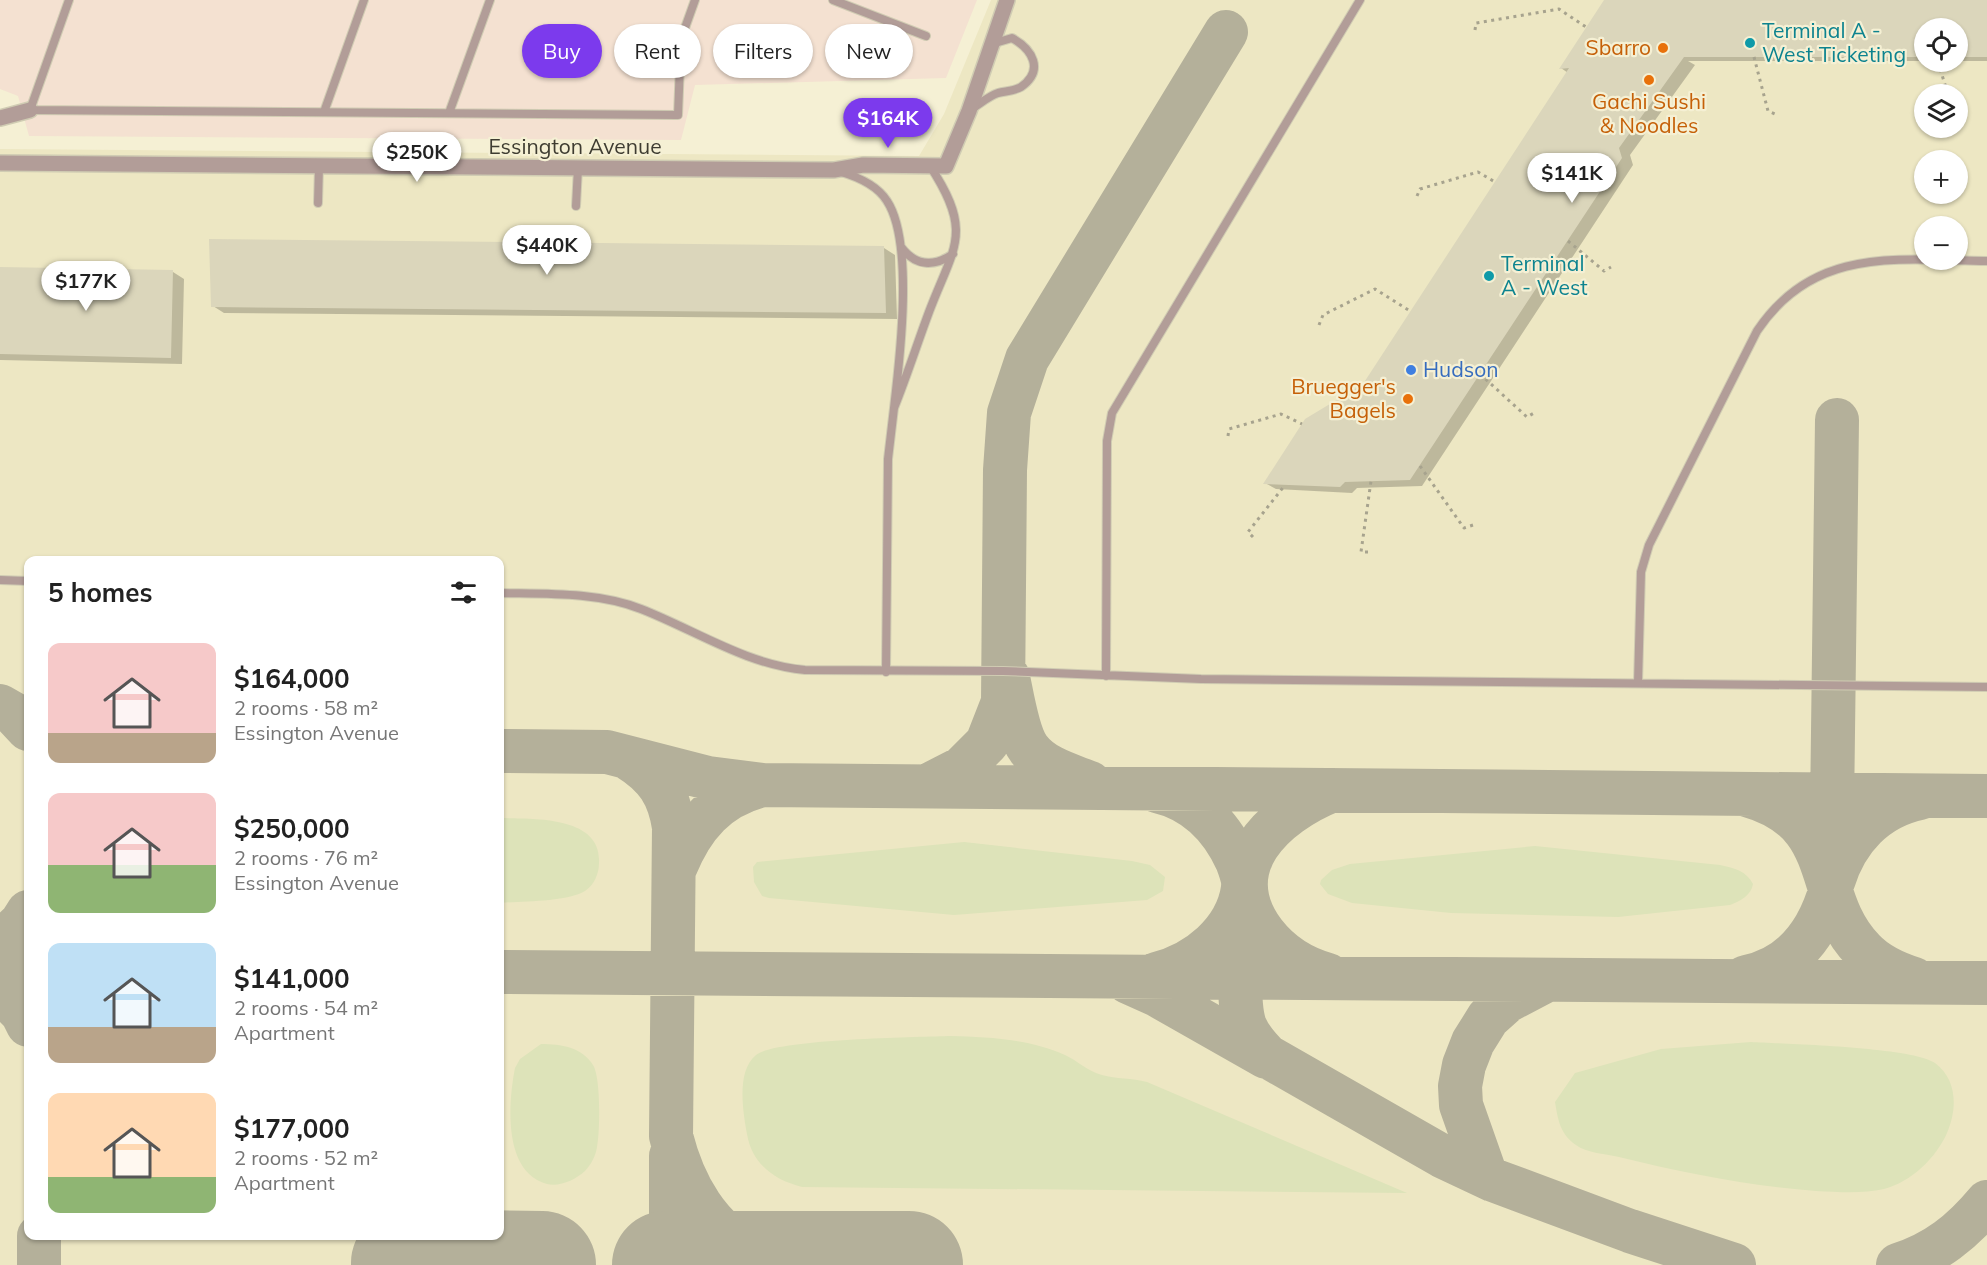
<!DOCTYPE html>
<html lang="en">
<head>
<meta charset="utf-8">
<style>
  :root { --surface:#fff; --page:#f6f6f6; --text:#222; --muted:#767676; --accent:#7c3aed }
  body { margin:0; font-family:Mulish,sans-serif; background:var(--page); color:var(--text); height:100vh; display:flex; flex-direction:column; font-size:22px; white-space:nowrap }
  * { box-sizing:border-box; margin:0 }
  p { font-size:20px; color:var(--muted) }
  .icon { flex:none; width:33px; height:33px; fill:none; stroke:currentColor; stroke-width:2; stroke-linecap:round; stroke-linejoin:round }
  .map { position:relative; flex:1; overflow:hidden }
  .details { position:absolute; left:24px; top:556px; width:480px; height:684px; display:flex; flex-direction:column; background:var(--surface); border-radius:12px; box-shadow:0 2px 4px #0004 }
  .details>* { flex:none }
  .guide { position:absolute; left:522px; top:24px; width:570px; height:54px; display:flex; gap:12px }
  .controls { position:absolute; left:1914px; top:18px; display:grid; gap:12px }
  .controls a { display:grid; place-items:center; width:54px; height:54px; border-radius:50%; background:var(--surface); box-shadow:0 2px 4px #0004; font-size:30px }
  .price { position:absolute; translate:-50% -51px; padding:0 14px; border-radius:21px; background:#fff; color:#222; font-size:20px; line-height:39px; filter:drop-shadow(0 2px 3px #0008) }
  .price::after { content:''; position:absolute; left:50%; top:36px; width:18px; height:14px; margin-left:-9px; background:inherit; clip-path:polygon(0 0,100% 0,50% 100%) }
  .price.active { background:var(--accent); color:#fff }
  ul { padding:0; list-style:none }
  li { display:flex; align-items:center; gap:18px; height:150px; padding:0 24px }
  li span { display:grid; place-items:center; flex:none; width:168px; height:120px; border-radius:12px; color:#555 }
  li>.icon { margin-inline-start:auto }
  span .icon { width:72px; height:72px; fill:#fffc; stroke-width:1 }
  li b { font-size:26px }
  h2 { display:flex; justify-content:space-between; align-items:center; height:72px; padding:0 24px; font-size:26px }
  .tag { padding:0 21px; border-radius:27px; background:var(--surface); box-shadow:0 2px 4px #0004; font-size:21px; line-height:54px }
  .tag.active { background:var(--accent); color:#fff }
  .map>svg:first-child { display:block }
  .commercial { fill:#f4e1d1 }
  .built { fill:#ede7c3; fill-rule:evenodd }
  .green { fill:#dde3b9 }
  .shadow { fill:#0003 }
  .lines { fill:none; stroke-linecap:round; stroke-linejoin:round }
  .taxiway { stroke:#b4b09a; stroke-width:44 }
  .runway { stroke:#b4b09a; stroke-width:108 }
  .building { fill:#dbd6bb }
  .service-casing { stroke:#d0ccb3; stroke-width:10 }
  .minor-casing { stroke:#d0ccb3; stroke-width:18 }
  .path { stroke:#a7a38e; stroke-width:3; stroke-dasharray:3 4.5; stroke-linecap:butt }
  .service { stroke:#b29d98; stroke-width:8 }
  .minor { stroke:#b29d98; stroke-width:15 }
  .culture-dot { fill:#0f9aa8; stroke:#f5f0d4; stroke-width:2 }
  .food-dot { fill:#e8710a; stroke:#f5f0d4; stroke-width:2 }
  .shop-dot { fill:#3f7fe0; stroke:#f5f0d4; stroke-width:2 }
  .labels { text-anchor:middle; stroke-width:4.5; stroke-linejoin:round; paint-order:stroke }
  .culture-label { font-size:21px; fill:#0d838f; stroke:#f5f0d4; text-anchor:start }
  .food-label { font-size:21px; fill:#c56008; stroke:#f5f0d4; text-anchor:end }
  .street-label { font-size:21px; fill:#3e3c31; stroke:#f5f0d4 }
  .shop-label { font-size:21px; fill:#366cbe; stroke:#f5f0d4; text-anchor:start }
</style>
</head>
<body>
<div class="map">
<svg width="1987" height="1265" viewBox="0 0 1987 1265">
  <rect width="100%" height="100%" fill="#f5f0d4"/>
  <!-- commercial -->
  <path class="commercial" d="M0,0H977L946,78L695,85L681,140L29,136L18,96L0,89Z"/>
  <!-- built -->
  <path class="built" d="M991,0H1987V1265H0V149L919,156L944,114ZM1924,28H1958V62H1924ZM1924,94H1958V128H1924ZM1924,160H1958V194H1924ZM1924,226H1958V260H1924ZM28,561H500V1236H28Z"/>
  <!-- green -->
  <path class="green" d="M500,818C532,819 602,815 599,863C599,874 594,885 585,891C567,902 522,901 500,903Z
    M964,842L1132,861L1150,865L1165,877L1163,891L1147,900L954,915L769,898L762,896L754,882L753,867L757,862Z
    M1535,846L1720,865C1735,868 1746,871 1753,884C1751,896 1740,901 1730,905L1618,917L1451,913L1352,903L1328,894L1320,884L1321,880L1332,870L1350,864Z
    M951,1036C989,1037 1030,1039 1065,1055C1078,1061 1087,1071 1102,1075C1116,1079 1132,1078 1147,1082L1407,1193L802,1187C774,1180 752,1164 747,1134C743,1112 736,1071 756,1055C775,1039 919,1037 951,1036Z
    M1751,1042C1786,1044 1912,1047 1935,1063C1958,1080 1957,1110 1947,1133C1936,1158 1911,1182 1884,1189C1862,1194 1839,1192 1816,1191C1750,1186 1684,1173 1619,1157C1607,1154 1586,1153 1576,1145C1560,1134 1558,1120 1555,1102L1575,1073L1661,1049Z
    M541,1044C561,1044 582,1047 593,1065C601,1078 600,1131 597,1147C596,1155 591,1165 585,1171C575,1180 560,1187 547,1184C503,1172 508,1104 515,1068L520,1059Z"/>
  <!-- shadow -->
  <path class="shadow" d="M1606,0H1987V61H1958V28H1924V61H1688L1695,65L1630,155L1633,165L1422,486L1357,488L1352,493L1276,489L1265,483L1364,385L1568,73L1561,68Z
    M884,248L895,255L897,319L224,313L213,306Z
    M0,268L173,272L184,279L182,364L0,360Z"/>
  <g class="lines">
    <!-- taxiway -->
    <path class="taxiway" d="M1008,677C1012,696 1018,735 1029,749C1043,768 1070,775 1090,783
      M0,706L14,714L28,729
      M500,751L607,752L708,778L763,785L1987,796
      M628,758C657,776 669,795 674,827L671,1136C683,1184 709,1233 757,1253C771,1259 787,1261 802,1264
      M927,786L962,768L987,743L1003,702L1005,470L1009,413L1027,359L1226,32
      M1747,795C1843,822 1811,897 1863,950C1877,965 1895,973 1914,979
      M675,868C692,826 717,796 763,785
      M1833,882C1846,839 1876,807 1920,798
      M1243,886C1243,918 1235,999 1245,1026C1250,1038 1258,1047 1267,1056L1442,1156L1493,1180L1630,1231L1734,1265
      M0,943L21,923L28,912
      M0,967H28
      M500,972L1987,983
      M1156,974C1197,964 1237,932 1243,888C1244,880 1240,869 1237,861C1221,826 1196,800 1157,791
      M1328,975C1302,968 1281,955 1264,933C1215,868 1273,814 1333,790
      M1746,977C1793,968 1819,931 1831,888L1837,420
      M1128,982L1157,995L1266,1057
      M0,991L22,1013L28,1025
      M671,1156V1265
      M1486,1176L1461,1105L1460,1086L1464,1065L1473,1042L1488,1018L1507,1001L1547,980
      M454,1236L455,1265
      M495,1236L501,1241L556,1265
      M39,1265V1236
      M1898,1265C1936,1253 1962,1232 1987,1202"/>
    <!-- runway -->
    <path class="runway" d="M405,1263L542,1265
      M666,1265H909"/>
  </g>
  <!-- building -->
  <path class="building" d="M1604,0H1987V57H1958V28H1924V57H1684L1619,148L1622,158L1410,480L1345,482L1340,487L1263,484L1305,419L1363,384L1569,68L1559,69Z
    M209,239L884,246L886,313L211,307Z
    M0,267L173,270L171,358L0,354Z"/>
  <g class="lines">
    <!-- service casing -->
    <g class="service-casing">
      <path id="service" d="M69,0L30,110L678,115L681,39L695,0
        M833,0L926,36
        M973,108C981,103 989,96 998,93C1006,91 1014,91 1021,87C1045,70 1032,49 1012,38L995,43
        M324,112L364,0
        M449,113L490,0
        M841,172C858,177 877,185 887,201C914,242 900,358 894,408C907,376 917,344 929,312C954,246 974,233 930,166
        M318,203L319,166
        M576,206L578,168
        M901,247C916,267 934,267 953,254
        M0,580L28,581
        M500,593C546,594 597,592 641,609C695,630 747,665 805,670L1003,671L1201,679L1987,687
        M886,672L888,459L894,408
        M1106,676L1107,441L1112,413L1360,0
        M1638,683L1641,572L1649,545L1757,331C1814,246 1897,260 1987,261"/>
    </g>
    <!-- minor casing -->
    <g class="minor-casing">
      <path id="minor" d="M0,118L30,110
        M0,163L834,170L863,165L946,166L969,111L1007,0"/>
    </g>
    <!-- path -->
    <path class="path" d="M1475,30L1476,23L1559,9L1586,27
      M1754,57L1768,111L1777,115
      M1938,62L1947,91L1956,90
      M1417,196L1420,189L1478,172L1495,182
      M1568,241L1604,271L1611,267
      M1319,325L1323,315L1375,289L1410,311
      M1480,374L1527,417L1534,413
      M1228,436L1229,429L1281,414L1302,424
      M1420,466L1464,528L1473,525
      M1253,537L1248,532L1285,485
      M1368,552H1361L1371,481"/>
    <!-- service -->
    <use href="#service" class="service"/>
    <!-- minor -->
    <use href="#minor" class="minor"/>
  </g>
  <!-- markers -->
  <g class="culture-dot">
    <circle cx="1750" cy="43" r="6"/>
    <circle cx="1489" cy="276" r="6"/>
  </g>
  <g class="food-dot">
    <circle cx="1663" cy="48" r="6"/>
    <circle cx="1649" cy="80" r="6"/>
    <circle cx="1408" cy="399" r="6"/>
  </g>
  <circle class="shop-dot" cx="1411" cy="370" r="6"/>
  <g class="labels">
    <!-- culture labels -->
    <g class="culture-label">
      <text x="1762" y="38">Terminal A -<tspan x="1762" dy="24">West Ticketing</tspan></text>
      <text x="1501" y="271">Terminal<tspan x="1501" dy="24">A - West</tspan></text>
    </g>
    <!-- food labels -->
    <g class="food-label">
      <text x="1651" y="55">Sbarro</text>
      <text x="1649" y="109" text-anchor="middle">Gachi Sushi<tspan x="1649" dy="24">&amp; Noodles</tspan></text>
      <text x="1396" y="394">Bruegger's<tspan x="1396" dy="24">Bagels</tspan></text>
    </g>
    <!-- street labels -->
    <g class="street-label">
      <text x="575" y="154">Essington Avenue</text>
    </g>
    <!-- shop labels -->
    <g class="shop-label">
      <text x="1423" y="377">Hudson</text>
    </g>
  </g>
</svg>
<div class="controls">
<a><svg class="icon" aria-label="locate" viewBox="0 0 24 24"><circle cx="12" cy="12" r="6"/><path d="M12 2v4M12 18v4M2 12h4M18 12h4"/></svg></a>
<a><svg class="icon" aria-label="layers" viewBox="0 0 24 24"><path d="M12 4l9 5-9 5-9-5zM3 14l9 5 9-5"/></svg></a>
<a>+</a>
<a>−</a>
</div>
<b class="price active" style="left:888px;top:149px">$164K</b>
<b class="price" style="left:417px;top:183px">$250K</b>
<b class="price" style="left:1572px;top:204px">$141K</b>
<b class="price" style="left:547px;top:276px">$440K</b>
<b class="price" style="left:86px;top:312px">$177K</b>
<div class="guide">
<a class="tag active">Buy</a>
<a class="tag">Rent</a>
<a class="tag">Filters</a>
<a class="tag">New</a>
</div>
<section class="details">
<h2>5 homes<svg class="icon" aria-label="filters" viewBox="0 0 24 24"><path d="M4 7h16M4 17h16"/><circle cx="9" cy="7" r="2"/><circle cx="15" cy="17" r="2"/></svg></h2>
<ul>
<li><span style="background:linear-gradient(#f6c9c9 75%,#b9a48a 0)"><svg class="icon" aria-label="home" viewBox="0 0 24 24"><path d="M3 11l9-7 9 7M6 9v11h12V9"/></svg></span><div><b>$164,000</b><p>2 rooms · 58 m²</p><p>Essington Avenue</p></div></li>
<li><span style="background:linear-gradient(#f6c9c9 60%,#8fb573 0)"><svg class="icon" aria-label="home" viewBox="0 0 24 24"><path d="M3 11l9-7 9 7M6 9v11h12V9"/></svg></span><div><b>$250,000</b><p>2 rooms · 76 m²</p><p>Essington Avenue</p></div></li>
<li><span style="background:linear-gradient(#bfe0f5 70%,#b9a48a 0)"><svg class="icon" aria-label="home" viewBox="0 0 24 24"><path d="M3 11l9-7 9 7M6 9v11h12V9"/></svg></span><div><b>$141,000</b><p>2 rooms · 54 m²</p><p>Apartment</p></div></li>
<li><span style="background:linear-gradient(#ffd9b3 70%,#8fb573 0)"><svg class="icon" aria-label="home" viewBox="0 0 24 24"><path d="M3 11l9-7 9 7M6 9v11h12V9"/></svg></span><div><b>$177,000</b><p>2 rooms · 52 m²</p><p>Apartment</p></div></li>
</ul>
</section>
</div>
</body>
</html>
